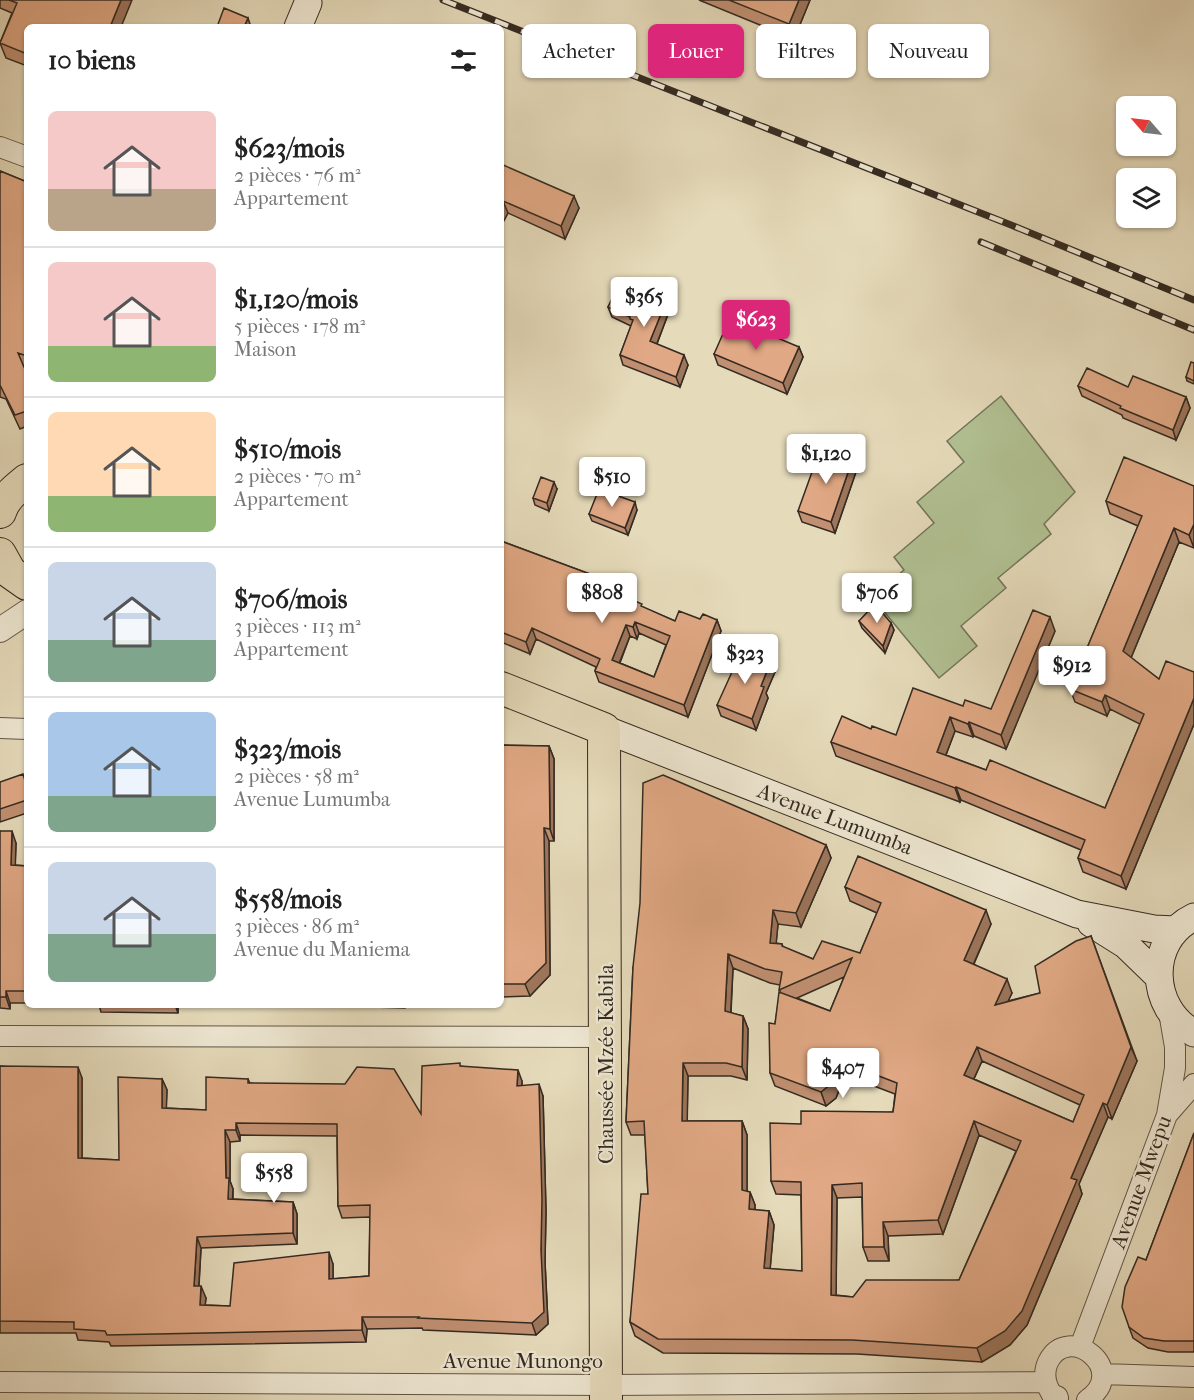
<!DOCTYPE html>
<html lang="fr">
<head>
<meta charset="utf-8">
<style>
  :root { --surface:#fff; --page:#f2f2f2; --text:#222; --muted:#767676; --line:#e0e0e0; --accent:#db2777 }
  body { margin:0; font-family:"IM FELL French Canon",serif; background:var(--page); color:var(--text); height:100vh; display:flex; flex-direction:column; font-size:22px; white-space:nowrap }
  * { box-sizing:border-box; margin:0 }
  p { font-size:20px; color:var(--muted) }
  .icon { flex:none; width:33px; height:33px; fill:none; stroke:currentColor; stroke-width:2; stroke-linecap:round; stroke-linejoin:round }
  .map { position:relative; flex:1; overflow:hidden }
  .side { position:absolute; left:24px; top:24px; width:480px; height:984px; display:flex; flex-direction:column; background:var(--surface); border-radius:9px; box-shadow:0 2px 4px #0004 }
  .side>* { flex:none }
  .hud { position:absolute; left:522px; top:24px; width:570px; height:54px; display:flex; gap:12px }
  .needle { width:39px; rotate:298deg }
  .controls { position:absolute; left:1116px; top:96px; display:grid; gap:12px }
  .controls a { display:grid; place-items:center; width:60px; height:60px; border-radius:9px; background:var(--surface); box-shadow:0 2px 4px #0004; font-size:30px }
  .price { position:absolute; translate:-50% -51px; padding:0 14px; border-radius:6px; background:#fff; color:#222; font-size:20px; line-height:39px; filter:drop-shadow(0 2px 3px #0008) }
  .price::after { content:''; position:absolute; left:50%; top:36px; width:18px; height:14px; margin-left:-9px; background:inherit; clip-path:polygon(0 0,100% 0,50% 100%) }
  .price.active { background:var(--accent); color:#fff }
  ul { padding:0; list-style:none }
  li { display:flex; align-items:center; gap:18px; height:150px; padding:0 24px }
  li+li { border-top:2px solid var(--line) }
  li span { display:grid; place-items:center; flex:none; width:168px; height:120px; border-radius:9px; color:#555 }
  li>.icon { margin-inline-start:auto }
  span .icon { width:72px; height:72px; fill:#fffc; stroke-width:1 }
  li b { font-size:26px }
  h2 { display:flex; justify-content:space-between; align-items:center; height:72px; padding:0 24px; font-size:26px }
  .chip { padding:0 21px; border-radius:9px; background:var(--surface); box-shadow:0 2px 4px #0004; font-size:21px; line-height:54px }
  .chip.active { background:var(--accent); color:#fff }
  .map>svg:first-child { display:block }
  .green { fill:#b1c092; stroke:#72755a; stroke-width:1.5 }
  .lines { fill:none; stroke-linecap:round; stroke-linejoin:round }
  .minor-casing { stroke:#605647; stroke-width:22 }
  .tertiary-casing { stroke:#605647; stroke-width:26 }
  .secondary-casing { stroke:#342a21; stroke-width:29 }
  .trunk-casing { stroke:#342a21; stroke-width:34 }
  .minor { stroke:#eee7d2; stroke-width:20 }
  .tertiary { stroke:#eee7d2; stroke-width:24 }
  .secondary { stroke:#eee7d2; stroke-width:27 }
  .trunk { stroke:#e5daba; stroke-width:32 }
  .rail-casing { stroke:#342a21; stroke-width:7 }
  .rail { stroke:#eee7d2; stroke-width:4.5; stroke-dasharray:14; stroke-linecap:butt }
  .wall { fill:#c19072; stroke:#342a21; stroke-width:1.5; fill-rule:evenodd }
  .shaded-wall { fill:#9d765c; stroke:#342a21; stroke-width:1.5 }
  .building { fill:#e0a884; stroke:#342a21; stroke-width:1.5; fill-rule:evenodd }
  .labels { text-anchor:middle; stroke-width:4.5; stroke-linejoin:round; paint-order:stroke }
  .street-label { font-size:21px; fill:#342a21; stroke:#eee7d2 }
</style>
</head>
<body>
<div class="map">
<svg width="1194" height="1400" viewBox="0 0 1194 1400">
  <rect width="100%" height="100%" fill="#e5daba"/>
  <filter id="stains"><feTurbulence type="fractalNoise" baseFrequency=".00333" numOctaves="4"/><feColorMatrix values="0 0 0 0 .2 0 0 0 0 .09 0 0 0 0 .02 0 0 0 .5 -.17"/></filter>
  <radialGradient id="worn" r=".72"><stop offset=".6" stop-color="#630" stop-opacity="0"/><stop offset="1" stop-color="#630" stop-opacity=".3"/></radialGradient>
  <!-- green -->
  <path class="green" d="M1001,396L1075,492L1044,524L1051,534L998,578L1006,588L961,626L977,646L939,678L872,597L904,570L894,557L934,523L917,502L964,462L947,441Z"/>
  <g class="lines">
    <!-- minor casing -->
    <g class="minor-casing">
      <path id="minor" d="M0,147L27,157
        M0,728L27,729
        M0,1036L606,1037
        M1167,1115L1194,1084
        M1080,1347L1167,1115L1175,1068V1047L1169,1012
        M1102,1374L1194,1377
        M0,1382L606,1385L1046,1382
        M1051,1393C1045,1383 1043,1373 1048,1362C1068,1321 1131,1370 1087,1400"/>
    </g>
    <!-- tertiary casing -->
    <g class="tertiary-casing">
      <path id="tertiary" d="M0,630L27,612
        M1055,1400L1056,1398"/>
    </g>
    <!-- secondary casing -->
    <g class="secondary-casing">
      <path id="secondary" d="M298,27L308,3
        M604,729L1077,914L1154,929L1175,930
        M1194,917C1146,940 1149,1009 1194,1033
        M1091,923L1126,945L1158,976"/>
    </g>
    <!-- trunk casing -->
    <g class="trunk-casing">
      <path id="trunk" d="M0,512C4,498 16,489 27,480
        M0,554L10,572L27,584
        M501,688L604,729L606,1400"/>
    </g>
    <!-- minor -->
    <use href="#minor" class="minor"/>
    <!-- tertiary -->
    <use href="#tertiary" class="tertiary"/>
    <!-- secondary -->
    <use href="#secondary" class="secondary"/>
    <!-- trunk -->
    <use href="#trunk" class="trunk"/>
    <!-- rail casing -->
    <g class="rail-casing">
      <path id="rail" d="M443,0L1011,225L1194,300
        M981,242L1194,330"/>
    </g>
    <!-- rail -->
    <use href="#rail" class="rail"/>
  </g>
  <!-- wall -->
  <path class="wall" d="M0,0H132L27,27V66L6,58L0,43L12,13L0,8Z
    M699,0H810L794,39Z
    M501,164L579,208L565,239L508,213L501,226Z
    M0,171L27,182V368L24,367L27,374V426L20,429L6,399L0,397Z
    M608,307L670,309L657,344L688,365L680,387L623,365L620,355L631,326L612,317Z
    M799,347L803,357L787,394L718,365L714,354Z
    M1194,363V384L1187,381L1186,377Z
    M1078,386L1128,387L1186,397L1190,408L1176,440L1123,418L1122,415L1082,396Z
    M857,469L835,533L802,522L798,511Z
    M1194,486V548L1179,542L1131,658L1159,679L1194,672V724L1126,889L1083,872L1078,858L1081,850L961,800L960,802L836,756L831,742L871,729L896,735L963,706L991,709L1055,631L1006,749L974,736L973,737L955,731L946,755L986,770L1105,808L1140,724L1110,709L1107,716L1075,702L1070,689L1138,526L1110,514L1106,501Z
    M557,489L549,511L535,505L533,498Z
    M637,510L628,535L592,521L589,514Z
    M501,541L606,580L609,590L644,608L675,621L717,620L721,631L688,717L599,682L595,671L596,667L536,639L530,654L501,642ZM639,633L666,645L654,677L620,663L630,636L637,639Z
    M859,621L891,623L894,630L885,653L862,628Z
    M775,672L766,693L768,698L756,730L721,716L717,705Z
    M501,745L549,746L554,759V841H549L550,975L530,996L501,997Z
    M0,782L27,785V813L0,822Z
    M0,831L16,843L15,865L27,866V1003H10V1009L0,1008Z
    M826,845L831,858L801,927L778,924L776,943L782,944L783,947L813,959L860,953L877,913L850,901L845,887L991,924L974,964L1012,993L1008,1001L1040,993L1091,936L1137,1061L1112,1119L1108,1117L1079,1184L1082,1194L1027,1325L1010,1345L982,1362L857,1354L663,1353L635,1336L630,1322L648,1194L645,1135H631L626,1122L633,967ZM733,968L770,983L780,985V992L775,1024L770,1073L775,1086L826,1106L836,1098L845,1075L895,1094L893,1112L801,1124L771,1181L776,1194L801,1195L802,1271L770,1269L774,1225L769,1211L755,1210V1205L750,1192L747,1191V1135L742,1121H687L688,1076H731L747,1080L748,1029L743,1016L731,1013ZM844,977L830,1011L797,998ZM982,1061L1080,1105L1073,1122L974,1079ZM979,1135L1016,1151L959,1280L853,1297L836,1295L837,1198L862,1197L863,1247L868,1261H889L888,1236L943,1234Z
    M99,1005H178V1013L101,1012Z
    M303,1005H405V1008Z
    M0,1066L82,1078V1158L119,1160L162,1079L167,1090L166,1108L206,1110L248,1079L250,1083L421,1114L461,1066L522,1081V1086L543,1096L546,1211L545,1262L548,1324L536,1335L423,1330L422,1328L367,1329L366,1342L111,1346L109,1342L78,1340L76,1333H0ZM240,1135L337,1136L338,1206L342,1218L370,1217L369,1276L333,1279V1264L230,1306L205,1305L206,1298L199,1286L201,1248L297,1244V1214L293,1202L233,1199V1189L230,1181V1142L240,1141Z
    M1194,1133V1352H1168L1148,1348L1133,1338L1129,1327L1146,1260Z"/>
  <!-- shaded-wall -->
  <path class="shaded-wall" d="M121,0H132L121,27H110Z
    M799,0H810L794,39L789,24Z
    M248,18L251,27H244Z
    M574,196L579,208L565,239L561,226Z
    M503,201L508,213L501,226V205Z
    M667,299L670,309L654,351L650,341Z
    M799,347L803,357L787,394L783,383Z
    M684,355L688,365L680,387L676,377Z
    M1186,397L1190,408L1176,440L1173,430Z
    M853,458L857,469L835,533L831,522Z
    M554,482L557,489L549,511L547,503Z
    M635,502L637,510L628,535L625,528Z
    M1194,524V548L1189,535Z
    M1174,528L1179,542L1128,665L1123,651Z
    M606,580L610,592L603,587Z
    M1050,617L1055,631L1006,749L1001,735Z
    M717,620L721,631L688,717L684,705Z
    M635,622L639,633L637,639L633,627Z
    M891,623L894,630L885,653L883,646Z
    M626,625L630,636L616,671L612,660Z
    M532,628L536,639L530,654L526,642Z
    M771,661L775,672L766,693L768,698L756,730L752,719L761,686Z
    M1105,695L1110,709L1107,716L1102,702Z
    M1194,698V724L1126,889L1121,876Z
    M950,717L955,731L942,765L937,752Z
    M969,722L974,736L973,737L968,724Z
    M549,746L554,759V841L550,829Z
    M956,787L961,800L960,802L955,788Z
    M544,828L549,841L550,975L530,996L525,984Z
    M12,831L16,843L15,877L11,865Z
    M826,845L831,858L801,927L796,913Z
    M773,910L778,924L775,956L770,943Z
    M986,910L991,924L969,974L964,960Z
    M728,954L733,968L730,1025L725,1011Z
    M1007,979L1012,993L1000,1018L995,1005Z
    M6,991L10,1003V1009L6,997Z
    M175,1005H178V1013Z
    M743,1016L748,1029L747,1080L742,1067Z
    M977,1047L982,1061L969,1089L964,1075Z
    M1131,1047L1137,1061L1112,1119L1107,1105Z
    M840,1061L845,1075L836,1098L826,1106L821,1092Z
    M683,1063L688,1076L687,1135L682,1121Z
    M78,1067L82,1078V1169L78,1158Z
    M518,1070L522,1081L521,1098L517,1086Z
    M162,1079L167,1090L166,1120L162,1108Z
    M539,1084L543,1096L546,1211L545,1262L548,1324L536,1335L532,1323L541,1250Z
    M1103,1103L1108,1117L1079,1184L1082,1194L1027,1325L1010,1345L982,1362L977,1348L1071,1178Z
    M742,1121L747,1135V1204L742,1190Z
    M974,1121L979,1135L943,1234L938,1220Z
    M236,1123L240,1135V1141L236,1130Z
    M225,1130L230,1142V1181L233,1189L232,1210L228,1199L226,1178Z
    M832,1185L837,1198L836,1309L831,1295Z
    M750,1192L755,1205L754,1223L749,1209Z
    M293,1202L297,1214V1244L293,1233Z
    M769,1211L774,1225L769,1282L764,1268Z
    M883,1222L888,1236L889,1261L884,1247Z
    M197,1237L201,1248L198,1298L194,1286Z
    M329,1252L333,1264V1291L329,1279Z
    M201,1286L206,1298L204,1316L200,1305Z
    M362,1317L367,1329L366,1342L362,1330Z"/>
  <!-- building -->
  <path class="building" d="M9,0H121L110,27H27V54L0,43L17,3Z
    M729,0H799L789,24Z
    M224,8L248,18L244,27H217Z
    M501,164L574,196L561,226L503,201L501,205Z
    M0,171L27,182V356L18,353L27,374V411L15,415L0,385Z
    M622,278L638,287L667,299L650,341L684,355L676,377L620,355L633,320L630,319V317L608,307Z
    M730,318L799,347L783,383L714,354Z
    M1191,362L1194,363V381L1186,377Z
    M1087,368L1128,387L1133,376L1186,397L1173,430L1120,408L1121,406L1078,386Z
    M821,447L853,458L831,522L798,511Z
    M1124,457L1194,486V524L1189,535L1174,528L1123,651L1159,679L1166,661L1194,672V698L1121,876L1078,858L1085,840L956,787L955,788L831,742L842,716L871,729L872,726L896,735L913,688L963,706L965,700L991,709L1033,610L1050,617L1001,735L969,722L968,724L950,717L937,752L986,770L990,760L1105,808L1144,714L1105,695L1102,702L1070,689L1142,516L1106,501Z
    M541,477L554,482L547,503L533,498Z
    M599,489L635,502L625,528L589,514Z
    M501,541L606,580L603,587L642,604L641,606L675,621L679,611L700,619L703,614L717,620L684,705L595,671L600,659L532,628L526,642L501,632ZM635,622L670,636L654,677L612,660L626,625L633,627Z
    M875,604L891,623L883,646L859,621Z
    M742,650L771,661L761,686L764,687L752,719L717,705Z
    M501,745L549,746L550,829L544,828L546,963L525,984H501Z
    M23,774L27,787V800L0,809V782Z
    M663,775L826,845L796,913L773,910L770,943L782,944V946L813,959L822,941L860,953L881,903L845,887L858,856L986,910L964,960L1007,979L995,1005L1040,993L1035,966L1076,941L1091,936L1131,1047L1107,1105L1103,1103L1071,1178L1077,1180L1022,1311L1005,1331L977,1348L852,1340L658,1339L630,1322L641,1194H648L644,1121L626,1122L633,967L640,903L643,783ZM728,954L765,969L782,972L779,990L852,958L830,1011L779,992L775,1024L769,1023L770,1073L821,1092L831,1084L840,1061L897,1083L893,1112L801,1111V1124L770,1123L771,1181L801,1182L802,1271L764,1268L769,1211L749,1209L750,1192L742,1190V1121H682L683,1063H726L742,1067L743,1016L725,1011ZM977,1047L1084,1095L1073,1122L964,1075ZM974,1121L1021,1141L959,1280H866L853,1297L831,1295L832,1185L862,1183L863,1247H884L883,1222L938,1220Z
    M0,831H12L11,865L27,866V991H6V997H0Z
    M460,1063V1066L518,1070L517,1086L539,1084L542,1200L541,1250L544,1312L532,1323L418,1318L419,1317H362V1330L107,1335L105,1331L74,1329V1322L0,1321V1066L78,1067V1158L119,1160L118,1077L162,1079V1108L206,1110V1077L248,1079V1083L345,1084L357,1067L394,1069L421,1114L422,1066ZM236,1123L337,1124L338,1206L370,1205L369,1276L329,1279V1252L234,1263L230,1306L200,1305L201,1286H194L197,1237L293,1233V1202L228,1199L229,1178H226L225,1130H236Z
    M1194,1133V1341H1164L1144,1338L1129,1327L1122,1307L1125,1287L1138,1257L1146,1260Z"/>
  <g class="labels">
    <!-- street labels -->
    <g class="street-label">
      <text transform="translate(835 819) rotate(21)" y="7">Avenue Lumumba</text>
      <text transform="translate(606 1064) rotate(-90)" y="7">Chaussée Mzée Kabila</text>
      <text transform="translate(1141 1182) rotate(-70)" y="7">Avenue Mwepu</text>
      <text x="523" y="1368">Avenue Munongo</text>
    </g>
  </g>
  <rect width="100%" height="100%" filter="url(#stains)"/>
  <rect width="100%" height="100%" fill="url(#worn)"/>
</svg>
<div class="controls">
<a><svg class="needle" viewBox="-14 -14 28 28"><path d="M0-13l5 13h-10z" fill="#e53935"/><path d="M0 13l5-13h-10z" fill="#767676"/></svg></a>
<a><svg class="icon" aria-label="layers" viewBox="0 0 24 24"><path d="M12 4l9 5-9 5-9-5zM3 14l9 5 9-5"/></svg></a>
</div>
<b class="price" style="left:644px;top:328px">$365</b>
<b class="price active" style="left:756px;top:351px">$623</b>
<b class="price" style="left:826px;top:485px">$1,120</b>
<b class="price" style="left:612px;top:508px">$510</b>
<b class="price" style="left:602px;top:624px">$808</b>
<b class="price" style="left:877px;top:624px">$706</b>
<b class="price" style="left:745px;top:685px">$323</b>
<b class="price" style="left:1072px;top:697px">$912</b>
<b class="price" style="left:843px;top:1099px">$407</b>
<b class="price" style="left:274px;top:1204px">$558</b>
<div class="hud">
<a class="chip">Acheter</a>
<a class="chip active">Louer</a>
<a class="chip">Filtres</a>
<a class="chip">Nouveau</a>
</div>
<section class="side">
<h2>10 biens<svg class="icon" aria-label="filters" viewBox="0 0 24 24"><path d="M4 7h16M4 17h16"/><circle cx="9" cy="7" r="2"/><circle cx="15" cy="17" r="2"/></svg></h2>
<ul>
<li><span style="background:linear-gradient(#f6c9c9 65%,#b9a48a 0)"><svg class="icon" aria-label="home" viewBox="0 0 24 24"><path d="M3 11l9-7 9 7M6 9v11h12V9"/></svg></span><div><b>$623/mois</b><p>2 pièces · 76 m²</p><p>Appartement</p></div></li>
<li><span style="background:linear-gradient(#f6c9c9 70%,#8fb573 0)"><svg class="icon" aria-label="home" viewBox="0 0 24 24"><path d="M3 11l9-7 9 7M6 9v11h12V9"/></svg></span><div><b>$1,120/mois</b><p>5 pièces · 178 m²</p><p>Maison</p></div></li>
<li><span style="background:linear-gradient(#ffd9b3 70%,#8fb573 0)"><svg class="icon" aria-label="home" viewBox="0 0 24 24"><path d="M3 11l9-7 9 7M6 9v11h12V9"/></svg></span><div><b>$510/mois</b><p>2 pièces · 70 m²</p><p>Appartement</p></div></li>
<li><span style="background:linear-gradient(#c9d6e8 65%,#7fa58c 0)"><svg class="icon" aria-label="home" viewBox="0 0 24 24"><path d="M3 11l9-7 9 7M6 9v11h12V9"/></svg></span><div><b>$706/mois</b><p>3 pièces · 113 m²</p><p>Appartement</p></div></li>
<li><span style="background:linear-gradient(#a9c7e8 70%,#7fa58c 0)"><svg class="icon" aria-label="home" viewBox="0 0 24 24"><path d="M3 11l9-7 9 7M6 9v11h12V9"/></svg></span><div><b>$323/mois</b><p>2 pièces · 58 m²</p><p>Avenue Lumumba</p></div></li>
<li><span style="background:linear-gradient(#c9d6e8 60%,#7fa58c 0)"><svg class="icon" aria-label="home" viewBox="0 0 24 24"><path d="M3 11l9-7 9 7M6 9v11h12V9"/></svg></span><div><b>$558/mois</b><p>3 pièces · 86 m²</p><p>Avenue du Maniema</p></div></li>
</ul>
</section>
</div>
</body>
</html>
